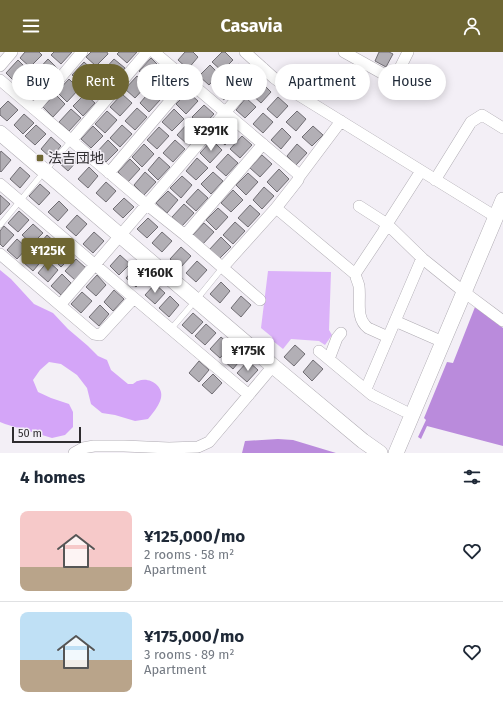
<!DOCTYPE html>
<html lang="en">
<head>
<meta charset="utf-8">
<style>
  :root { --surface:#fff; --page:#f6f6f7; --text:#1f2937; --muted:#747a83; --line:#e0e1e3; --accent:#6e6632 }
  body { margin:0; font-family:"Fira Sans","Noto Sans JP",sans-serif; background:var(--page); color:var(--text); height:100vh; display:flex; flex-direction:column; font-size:15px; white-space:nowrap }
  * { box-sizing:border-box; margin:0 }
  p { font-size:13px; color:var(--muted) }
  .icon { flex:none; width:22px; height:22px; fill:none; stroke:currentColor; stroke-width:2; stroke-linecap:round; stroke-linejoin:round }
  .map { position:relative; height:401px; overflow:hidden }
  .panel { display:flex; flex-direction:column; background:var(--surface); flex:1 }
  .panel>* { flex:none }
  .guide { position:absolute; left:12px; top:12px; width:479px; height:36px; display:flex; gap:8px }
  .scale { position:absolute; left:12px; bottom:10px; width:69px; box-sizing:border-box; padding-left:4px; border:2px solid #2e2c2f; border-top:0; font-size:11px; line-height:14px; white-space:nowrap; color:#2e2c2f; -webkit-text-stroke:3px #f3eff6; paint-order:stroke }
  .price { position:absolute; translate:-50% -34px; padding:0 9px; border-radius:4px; background:#fff; color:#222; font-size:13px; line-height:26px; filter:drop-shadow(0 1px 2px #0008) }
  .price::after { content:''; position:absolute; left:50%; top:24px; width:12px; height:9px; margin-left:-6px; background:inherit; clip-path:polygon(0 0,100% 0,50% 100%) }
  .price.selected { background:var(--accent); color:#fff }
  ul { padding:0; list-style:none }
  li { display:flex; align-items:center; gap:12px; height:100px; padding:0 20px }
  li+li { border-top:1px solid var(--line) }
  li span { display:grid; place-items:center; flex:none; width:112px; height:80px; border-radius:8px; color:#555 }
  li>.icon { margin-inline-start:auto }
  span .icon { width:48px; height:48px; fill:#fffc; stroke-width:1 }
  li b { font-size:17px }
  h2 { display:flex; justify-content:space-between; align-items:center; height:48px; padding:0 20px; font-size:17px }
  .chip { padding:0 14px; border-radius:18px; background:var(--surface); box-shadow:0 2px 10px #0003; font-size:14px; line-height:36px }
  .chip.selected { background:var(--accent); color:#fff }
  header { display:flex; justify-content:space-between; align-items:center; height:52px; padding:0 20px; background:var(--accent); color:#fff; font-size:18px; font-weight:700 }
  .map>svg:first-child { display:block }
  .green { fill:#dbb2f9 }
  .forest { fill:#d4a5f8 }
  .water { fill:#ba8bdc }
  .building { fill:#b2afb5; stroke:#706d73 }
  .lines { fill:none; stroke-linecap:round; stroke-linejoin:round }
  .lane-casing { stroke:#afabb2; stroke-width:6 }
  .street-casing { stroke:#afabb2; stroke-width:12 }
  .secondary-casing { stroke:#afabb2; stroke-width:16 }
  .lane { stroke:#fff; stroke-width:5.5 }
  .street { stroke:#fff; stroke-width:11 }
  .secondary { stroke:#fff; stroke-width:15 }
  .poi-dot { fill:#6e6632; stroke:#f3eff6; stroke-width:1.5 }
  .labels { text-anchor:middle; stroke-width:3; stroke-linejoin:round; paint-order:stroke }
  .poi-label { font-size:14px; fill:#2e2c2f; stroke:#f3eff6; text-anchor:start }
</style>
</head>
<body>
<header><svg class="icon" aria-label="menu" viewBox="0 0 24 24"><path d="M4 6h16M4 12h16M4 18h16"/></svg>Casavia<svg class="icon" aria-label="person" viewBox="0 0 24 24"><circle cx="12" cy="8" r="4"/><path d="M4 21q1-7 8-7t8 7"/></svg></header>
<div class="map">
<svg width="503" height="401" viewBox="0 0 503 401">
  <rect width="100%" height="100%" fill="#f3eff6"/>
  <!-- green -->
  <path class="green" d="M268,219L331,220L329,278L332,283L325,293L319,289L291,287L283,297L273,289L272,285L261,276Z"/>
  <!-- forest -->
  <path class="forest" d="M0,218L11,227L34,252L53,261L68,277L88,294L98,304L107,308L111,318L128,332H133C135,331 136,329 138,329C149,324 164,334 161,346C159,354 153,361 148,367L135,369L115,363L102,361L91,352L87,336L77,323L61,312L49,310L40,318L33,328L38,340L51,346L69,352L73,360V375L65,383L52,386L5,372L0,370Z"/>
  <!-- water -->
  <path class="water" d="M475,255L503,276V394L427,374L421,387L418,385L426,368L424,366L447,310L453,311Z
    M278,387L293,388L336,401H242L245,389Z"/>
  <!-- building -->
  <path class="building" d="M25,0H39L42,3L30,15L20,6Z
    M54,0H72L61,12L51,3Z
    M91,0H107L108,2L96,14L86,5Z
    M119,0H137L127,11L117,2Z
    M185,0H193L198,5L188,17L178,8Z
    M222,0H225L233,8L222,19L212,10Z
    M379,0H389L393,2L386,15L375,9Z
    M151,6L161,16L149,29L139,19Z
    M48,7L58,17L46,29L36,20Z
    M114,7L125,16L113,29L103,19Z
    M18,8L28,18L16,31L6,21Z
    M84,10L94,19L82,32L72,23Z
    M238,12L248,21L237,33L228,24Z
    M210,13L219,22L209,33L199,24Z
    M166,20L176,30L164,43L154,33Z
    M34,22L44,32L32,44L22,35Z
    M100,24L110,34L98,46L88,37Z
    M137,24L147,33L135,46L125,37Z
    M69,27L79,37L67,50L57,40Z
    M225,27L235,36L224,48L214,39Z
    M262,31L271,40L261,51L251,42Z
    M151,38L161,47L149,60L140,51Z
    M188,40L198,49L186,62L176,52Z
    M55,42L65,52L53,65L43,55Z
    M85,42L95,51L83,64L73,54Z
    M122,42L132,51L120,64L110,55Z
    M278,45L288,54L277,66L267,57Z
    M246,46L256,55L245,66L236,58Z
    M8,49L18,58L7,69L0,63V57Z
    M204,53L214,62L202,75L192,65Z
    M137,56L147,65L135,78L125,69Z
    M71,57L81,66L69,79L59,70Z
    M174,57L184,67L172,79L162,70Z
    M107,59L117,68L105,81L95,72Z
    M297,59L306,67L296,79L286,70Z
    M263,61L273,70L263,81L253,72Z
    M24,62L34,71L23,82L14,73Z
    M189,70L199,80L187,92L177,83Z
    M227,71L237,80L225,93L215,84Z
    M36,73L46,82L35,93L25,84Z
    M122,73L132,82L120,95L110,86Z
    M93,74L103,84L91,96L81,87Z
    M313,74L323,83L312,94L302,85Z
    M159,75L169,84L157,97L147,88Z
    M282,76L291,85L281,97L271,88Z
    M242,84L252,93L240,106L230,97Z
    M51,85L61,94L51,106L41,97Z
    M108,88L118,98L106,110L96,101Z
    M175,88L185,97L173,110L163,101Z
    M212,88L222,98L210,111L200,101Z
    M144,92L154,102L142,115L132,105Z
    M297,92L307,101L296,113L287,104Z
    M69,98L79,107L68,119L58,110Z
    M1,99L11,108L1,120L0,119V101Z
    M228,102L238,111L226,124L216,115Z
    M262,103L272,112L260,125L250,116Z
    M159,105L170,115L158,128L148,118Z
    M197,106L208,116L196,128L186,119Z
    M130,107L140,117L128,130L118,120Z
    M20,115L30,124L20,136L10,127Z
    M89,115L98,124L88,136L78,127Z
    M279,117L289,127L277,140L267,130Z
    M145,120L156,130L144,143L134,133Z
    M213,120L223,129L211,142L201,132Z
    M248,121L258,130L246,143L236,133Z
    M182,124L192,133L181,146L170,136Z
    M106,130L116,139L106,150L96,141Z
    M40,132L50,141L39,153L29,144Z
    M264,135L274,144L262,157L253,148Z
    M198,137L208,146L196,159L186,150Z
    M233,138L243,148L231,160L221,151Z
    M168,139L178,148L167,161L156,151Z
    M0,143L10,152L0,163Z
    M124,146L134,155L123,166L113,157Z
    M59,149L68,158L58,169L48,160Z
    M184,152L194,161L182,174L172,165Z
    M250,153L260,162L248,175L238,166Z
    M218,156L228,165L216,178L206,168Z
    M19,159L29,168L18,180L8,171Z
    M77,163L87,172L76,184L66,175Z
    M148,166L158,175L147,186L137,177Z
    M235,170L245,179L233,192L223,183Z
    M204,171L214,180L202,193L192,184Z
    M33,172L43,181L32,192L22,183Z
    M4,174L14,183L3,195L0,192V179Z
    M94,180L104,189L93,201L83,192Z
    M162,180L172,189L162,200L152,191Z
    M47,183L57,192L47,204L37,195Z
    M221,185L231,195L219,207L209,198Z
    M17,187L27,196L17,207L7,198Z
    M62,195L72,204L61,215L52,206Z
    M181,195L191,204L180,216L170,207Z
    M33,198L43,207L33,219L23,210Z
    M120,203L130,212L119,223L110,214Z
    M76,207L86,216L75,228L65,219Z
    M48,209L58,218L48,230L38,221Z
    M197,209L207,218L196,230L186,221Z
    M137,214L147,223L136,235L126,226Z
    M62,222L71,231L61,243L51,234Z
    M97,223L106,233L96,244L86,235Z
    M221,230L230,239L220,251L210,242Z
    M155,232L165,241L155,252L145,243Z
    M114,238L124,247L113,259L104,250Z
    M82,240L92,249L81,261L71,252Z
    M170,244L179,253L169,265L159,256Z
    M241,244L251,253L241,265L231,256Z
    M100,253L109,262L99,274L89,265Z
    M193,261L203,270L192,282L182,273Z
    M206,272L216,281L205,293L195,284Z
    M221,285L231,294L220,306L210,297Z
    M295,293L305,302L294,314L284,305Z
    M233,296L243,305L233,317L223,308Z
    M313,308L323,317L312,329L303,320Z
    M199,309L209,318L199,330L189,321Z
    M248,309L258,318L247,330L237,321Z
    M213,322L222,331L212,342L202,333Z"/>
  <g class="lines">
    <!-- lane casing -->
    <g class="lane-casing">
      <path id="lane" d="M50,113L71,89
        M0,173L39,126
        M201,242L223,215
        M171,277L190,255"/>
    </g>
    <!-- street casing -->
    <g class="street-casing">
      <path id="street" d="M154,0L297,121L299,125L298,128L276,156L223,215
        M245,0L274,26L292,39L496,165
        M344,0L387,24H396L408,0
        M0,14L12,0
        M0,28L146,152L185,183L260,248
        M34,57L82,0
        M71,89L147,0
        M421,119L387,172L423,207L464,240L503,269
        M109,121L187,29
        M299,125L341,69
        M435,128L471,70L482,63L503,76
        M0,132L134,246
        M276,156L355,222C356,226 358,230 359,234C361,248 355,266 368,276L388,285
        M185,183L263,92
        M0,202L94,282L100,283L134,246L249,343
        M355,222L383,180L387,172L359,154
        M60,253C128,175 196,95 263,16
        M395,269L443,290
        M319,299L372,343L404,359
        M329,307L337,286L341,281
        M366,337L422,206
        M74,401L83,396L94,394H124L169,396L198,395L209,390L273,314"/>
    </g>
    <!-- secondary casing -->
    <g class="secondary-casing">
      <path id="secondary" d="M0,81L273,314L363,389L380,401
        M396,401L503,148"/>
    </g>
    <!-- lane -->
    <use href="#lane" class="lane"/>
    <!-- street -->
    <use href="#street" class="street"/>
    <!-- secondary -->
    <use href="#secondary" class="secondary"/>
  </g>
  <!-- markers -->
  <rect class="poi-dot" x="36" y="102" width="8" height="8" rx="2"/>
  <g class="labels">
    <!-- poi labels -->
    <g class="poi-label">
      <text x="48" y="111">法吉団地</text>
    </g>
  </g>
</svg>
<div class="scale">50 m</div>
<b class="price" style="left:211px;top:100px">¥291K</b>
<b class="price selected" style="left:48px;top:220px">¥125K</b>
<b class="price" style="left:155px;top:242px">¥160K</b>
<b class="price" style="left:248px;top:320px">¥175K</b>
<div class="guide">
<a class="chip">Buy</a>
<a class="chip selected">Rent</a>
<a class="chip">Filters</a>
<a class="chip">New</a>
<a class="chip">Apartment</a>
<a class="chip">House</a>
</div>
</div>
<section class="panel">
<h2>4 homes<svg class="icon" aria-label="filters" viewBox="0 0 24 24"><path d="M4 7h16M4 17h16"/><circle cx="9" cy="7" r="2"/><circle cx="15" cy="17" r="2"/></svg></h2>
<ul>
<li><span style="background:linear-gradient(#f6c9c9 70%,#b9a48a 0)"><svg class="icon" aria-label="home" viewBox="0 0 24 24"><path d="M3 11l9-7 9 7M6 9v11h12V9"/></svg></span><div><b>¥125,000/mo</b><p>2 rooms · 58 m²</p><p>Apartment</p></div><svg class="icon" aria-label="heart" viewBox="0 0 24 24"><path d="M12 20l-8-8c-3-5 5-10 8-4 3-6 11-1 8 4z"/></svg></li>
<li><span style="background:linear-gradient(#bfe0f5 60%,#b9a48a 0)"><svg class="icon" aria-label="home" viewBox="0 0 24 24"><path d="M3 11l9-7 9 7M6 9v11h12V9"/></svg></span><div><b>¥175,000/mo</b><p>3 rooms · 89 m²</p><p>Apartment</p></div><svg class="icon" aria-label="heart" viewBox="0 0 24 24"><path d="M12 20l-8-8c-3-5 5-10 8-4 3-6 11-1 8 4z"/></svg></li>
</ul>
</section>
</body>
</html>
